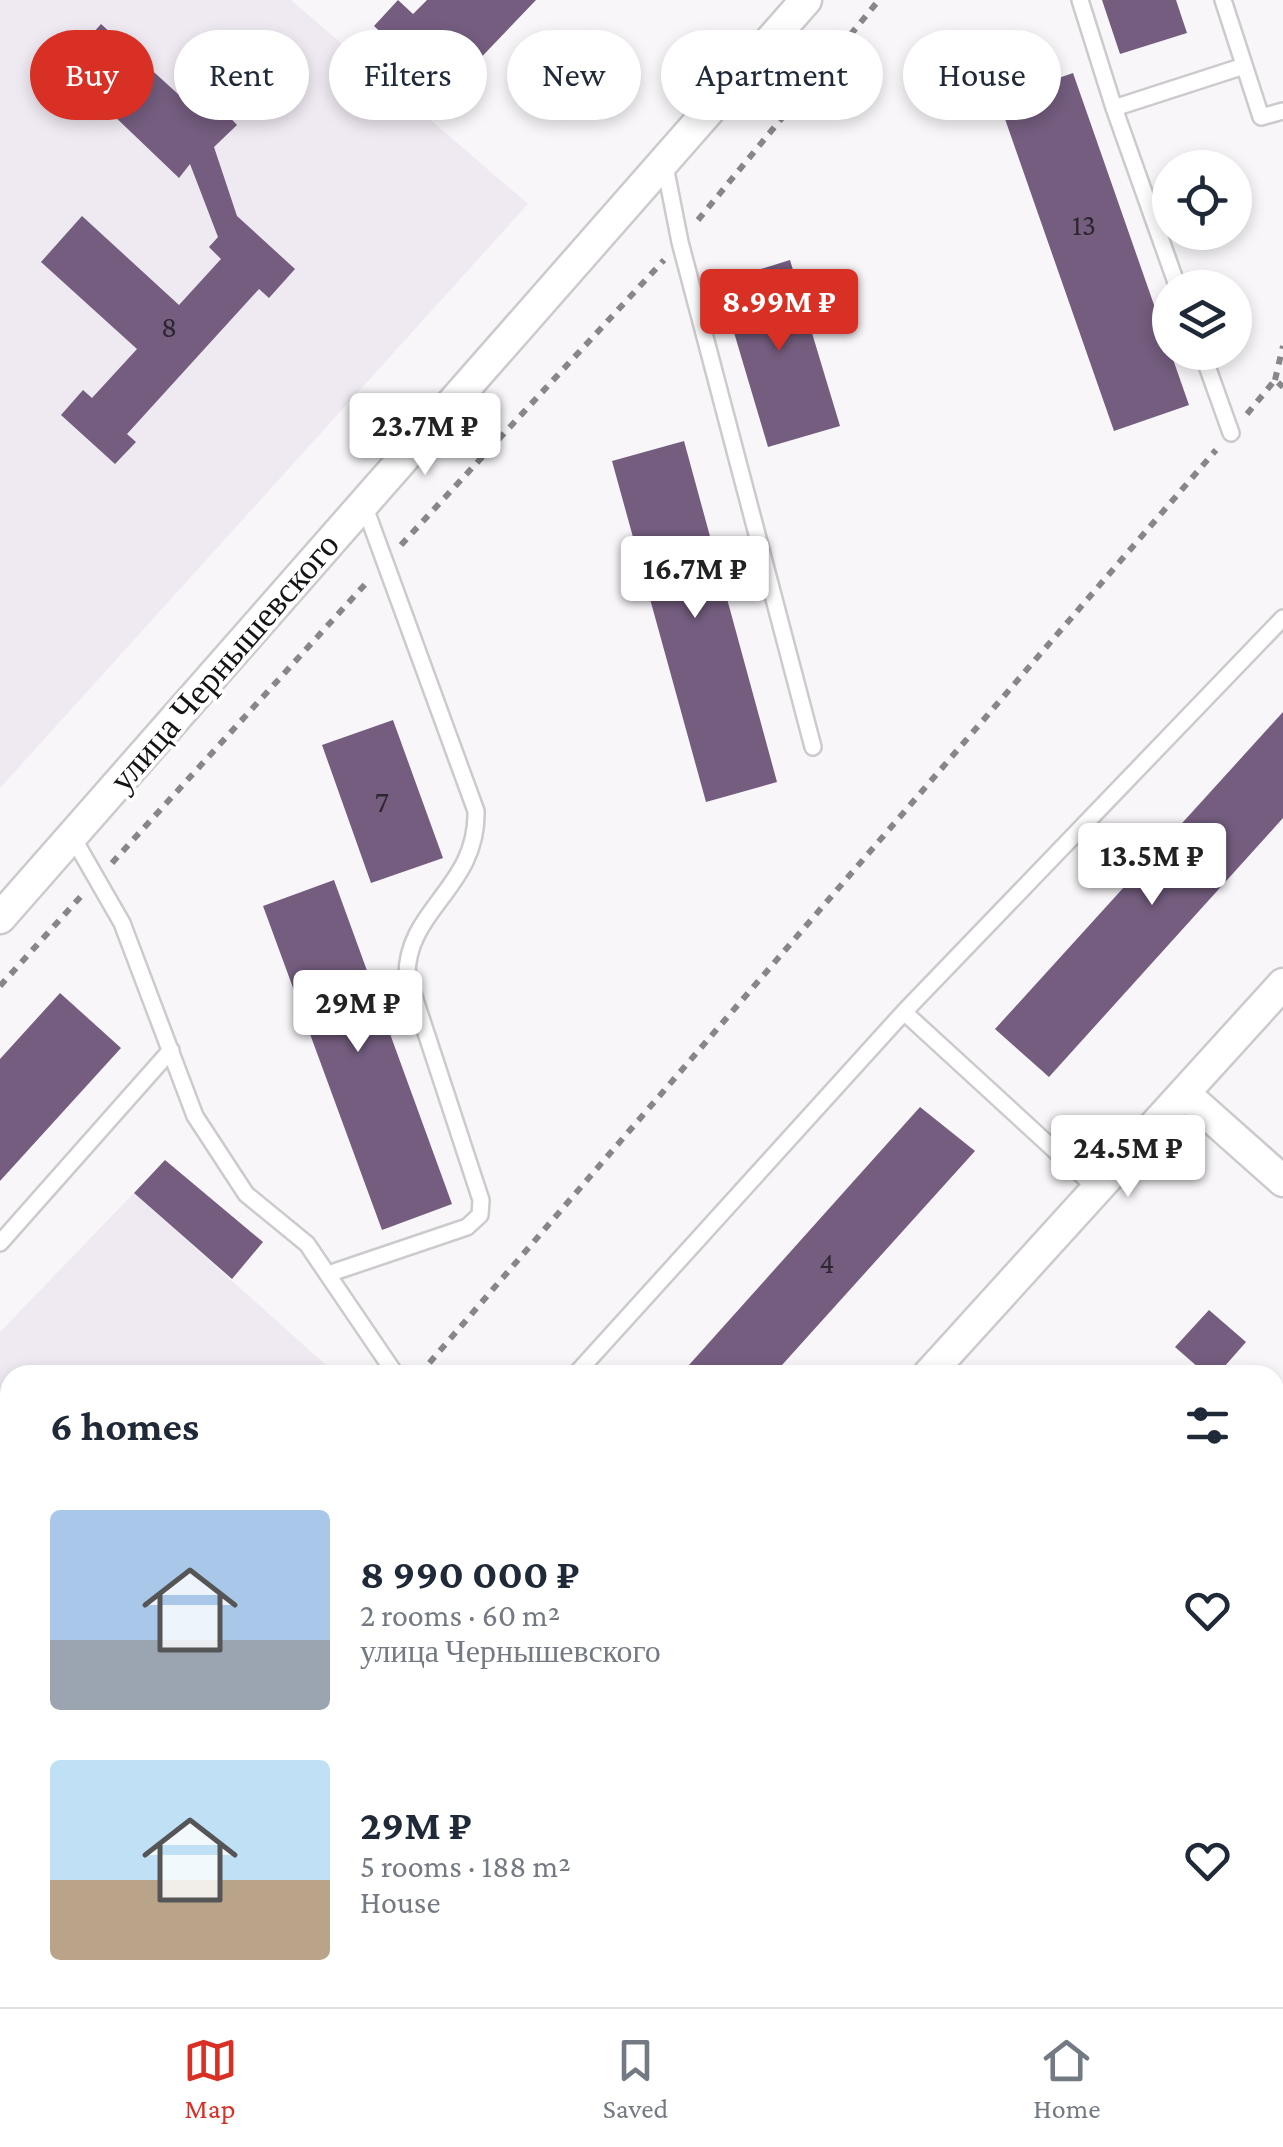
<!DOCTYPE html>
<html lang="en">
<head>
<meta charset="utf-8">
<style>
  :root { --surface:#fff; --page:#f2f2f3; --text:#1f2937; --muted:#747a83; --line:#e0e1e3; --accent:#d93025 }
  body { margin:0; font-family:"Crimson Pro",serif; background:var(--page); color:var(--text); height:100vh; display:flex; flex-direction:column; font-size:38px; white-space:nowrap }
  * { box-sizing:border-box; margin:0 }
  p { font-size:32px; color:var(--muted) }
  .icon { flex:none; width:55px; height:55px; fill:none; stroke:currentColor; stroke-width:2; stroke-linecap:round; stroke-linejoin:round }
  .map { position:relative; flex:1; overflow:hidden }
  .drawer { position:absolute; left:0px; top:1365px; width:1285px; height:642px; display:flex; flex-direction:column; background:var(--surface); border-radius:30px 30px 0 0; box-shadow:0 5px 15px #0003 }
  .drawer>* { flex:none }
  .hud { position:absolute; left:30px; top:30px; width:1225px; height:90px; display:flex; gap:20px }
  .fabs { position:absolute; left:1152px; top:150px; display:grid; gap:20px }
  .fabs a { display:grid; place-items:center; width:100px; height:100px; border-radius:50%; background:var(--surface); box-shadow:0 5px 15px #0003; font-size:50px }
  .price { position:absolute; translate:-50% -85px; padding:0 22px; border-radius:10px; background:#fff; color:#222; font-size:32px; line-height:65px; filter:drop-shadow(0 2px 5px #0008) }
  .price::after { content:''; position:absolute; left:50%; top:60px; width:30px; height:22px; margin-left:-15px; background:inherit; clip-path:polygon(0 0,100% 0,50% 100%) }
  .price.active { background:var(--accent); color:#fff }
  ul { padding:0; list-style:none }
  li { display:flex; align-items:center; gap:30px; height:250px; padding:0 50px }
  li span { display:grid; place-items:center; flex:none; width:280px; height:200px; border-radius:10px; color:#555 }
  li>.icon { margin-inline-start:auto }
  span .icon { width:120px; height:120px; fill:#fffc; stroke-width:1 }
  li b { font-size:42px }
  h2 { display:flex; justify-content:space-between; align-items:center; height:120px; padding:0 50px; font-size:42px }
  .chip { padding:0 35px; border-radius:45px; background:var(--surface); box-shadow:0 5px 15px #0003; font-size:35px; line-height:90px }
  .chip.active { background:var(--accent); color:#fff }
  .dock { display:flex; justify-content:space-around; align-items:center; height:140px; border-top:2px solid var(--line); background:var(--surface); font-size:28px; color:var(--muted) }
  .dock a { display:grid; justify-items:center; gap:5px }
  .dock .active { color:var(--accent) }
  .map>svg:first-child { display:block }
  .built { fill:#efe9f2 }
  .building { fill:#745d7f }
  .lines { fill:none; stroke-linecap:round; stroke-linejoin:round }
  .service-casing { stroke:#cccacd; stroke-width:20 }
  .minor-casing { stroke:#cccacd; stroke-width:35 }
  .path { stroke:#878688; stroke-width:6; stroke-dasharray:8 8; stroke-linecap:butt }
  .service { stroke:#fff; stroke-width:15 }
  .minor { stroke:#fff; stroke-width:30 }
  .labels { text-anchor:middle; stroke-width:8; stroke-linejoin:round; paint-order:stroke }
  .number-label { font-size:30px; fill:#2d2630 }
  .street-label { font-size:35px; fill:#151415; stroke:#fff }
</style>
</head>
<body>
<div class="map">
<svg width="1283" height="2007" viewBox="0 0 1283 2007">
  <rect width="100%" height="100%" fill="#f8f6f9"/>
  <!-- built -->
  <path class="built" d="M0,0H291L528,204L0,788Z
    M134,1193L337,1375H10V1758L0,1768V1332Z"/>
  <!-- building -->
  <path class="building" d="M398,0L413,14L427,0H536L446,94L374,26Z
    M1102,0H1176L1187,33L1120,54Z
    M101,24L178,94L193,78L237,125L214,147L237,216L295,269L269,298L259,289L127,434L136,442L115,464L61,415L83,390L92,398L137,349L41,262L82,216L179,305L221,259L209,247L218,237L190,164L179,178L63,67Z
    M1073,73L1189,405L1114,431L998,99Z
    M790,260L840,426L768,447L719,282Z
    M684,441L777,782L706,802L612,461Z
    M1283,712V818L1049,1077L995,1029Z
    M393,720L443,858L371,883L322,745Z
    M334,880L452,1204L382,1230L263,906Z
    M60,993L121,1048L0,1181V1059Z
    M920,1107L975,1151L773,1375H680Z
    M165,1160L263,1242L232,1279L134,1193Z
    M1209,1310L1246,1342L1217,1375H1207L1175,1347Z
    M1275,1382L1283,1389V1441L1275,1450Z
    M104,1998H204L196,2007H95Z
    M496,1998H519L530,2007H487Z
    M868,1998H910L901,2007H879Z"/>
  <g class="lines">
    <!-- service casing -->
    <g class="service-casing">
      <path id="service" d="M1080,0L1114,108L1244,66
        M1223,0L1261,117L1283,111
        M1114,108L1178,288
        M664,161L680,242L813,747
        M1202,352L1231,433
        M72,836L122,923L195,1116L246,1194L307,1244L396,1375
        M904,1012L1097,1189
        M0,1243L171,1050
        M328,1274L467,1227L480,1215L481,1200L407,975C407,909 478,887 476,811L363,502
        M575,1375L904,1012L1283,618
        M102,1998H103
        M11,2007L21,1998"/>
    </g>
    <!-- minor casing -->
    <g class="minor-casing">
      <path id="minor" d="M0,918L806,0
        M1184,1093L1283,1181
        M928,1375L1283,984
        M1275,1704L1283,1695
        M373,1998L383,2007
        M989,2007L998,1998"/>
    </g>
    <!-- path -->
    <path class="path" d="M698,220L879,0
      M1275,380L1283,346
      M1247,414L1275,380L1283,387
      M401,545L664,260
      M112,863L369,580
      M0,986L83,894
      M419,1375L1216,450"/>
    <!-- service -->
    <use href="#service" class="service"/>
    <!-- minor -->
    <use href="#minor" class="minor"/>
  </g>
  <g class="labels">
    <!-- number labels -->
    <g class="number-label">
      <text x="1084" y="235">13</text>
      <text x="169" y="337">8</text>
      <text x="382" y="812">7</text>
      <text x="827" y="1273">4</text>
    </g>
    <!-- street labels -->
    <g class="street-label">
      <text transform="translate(224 662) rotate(-49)" y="12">улица Чернышевского</text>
    </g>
  </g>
</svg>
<div class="fabs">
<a><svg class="icon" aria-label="locate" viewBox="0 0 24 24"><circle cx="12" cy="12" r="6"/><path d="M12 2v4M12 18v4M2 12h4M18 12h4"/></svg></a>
<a><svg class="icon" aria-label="layers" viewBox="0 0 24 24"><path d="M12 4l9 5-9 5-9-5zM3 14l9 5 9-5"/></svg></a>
</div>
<b class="price active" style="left:779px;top:354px">8.99M ₽</b>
<b class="price" style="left:425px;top:478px">23.7M ₽</b>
<b class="price" style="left:695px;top:621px">16.7M ₽</b>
<b class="price" style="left:1152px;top:908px">13.5M ₽</b>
<b class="price" style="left:358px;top:1055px">29M ₽</b>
<b class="price" style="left:1128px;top:1200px">24.5M ₽</b>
<div class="hud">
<a class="chip active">Buy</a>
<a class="chip">Rent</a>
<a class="chip">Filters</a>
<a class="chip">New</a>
<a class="chip">Apartment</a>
<a class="chip">House</a>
</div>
<section class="drawer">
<h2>6 homes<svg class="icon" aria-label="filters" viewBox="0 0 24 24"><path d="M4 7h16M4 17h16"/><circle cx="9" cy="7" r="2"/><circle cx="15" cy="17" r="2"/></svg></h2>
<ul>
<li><span style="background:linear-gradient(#a9c7e8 65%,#9aa5b1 0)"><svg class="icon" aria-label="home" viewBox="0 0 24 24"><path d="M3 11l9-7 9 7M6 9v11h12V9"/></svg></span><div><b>8 990 000 ₽</b><p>2 rooms · 60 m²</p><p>улица Чернышевского</p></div><svg class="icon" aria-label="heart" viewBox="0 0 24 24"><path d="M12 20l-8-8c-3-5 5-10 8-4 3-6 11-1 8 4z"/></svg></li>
<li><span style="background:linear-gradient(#bfe0f5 60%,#b9a48a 0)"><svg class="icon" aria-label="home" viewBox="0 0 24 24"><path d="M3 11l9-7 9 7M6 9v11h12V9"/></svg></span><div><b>29M ₽</b><p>5 rooms · 188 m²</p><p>House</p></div><svg class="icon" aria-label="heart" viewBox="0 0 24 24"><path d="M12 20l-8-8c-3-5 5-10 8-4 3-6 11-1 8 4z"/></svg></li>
</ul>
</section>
</div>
<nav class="dock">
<a class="active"><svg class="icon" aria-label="map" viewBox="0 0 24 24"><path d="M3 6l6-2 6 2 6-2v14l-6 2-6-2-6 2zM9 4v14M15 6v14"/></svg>Map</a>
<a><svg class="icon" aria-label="saved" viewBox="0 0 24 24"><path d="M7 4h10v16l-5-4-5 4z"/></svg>Saved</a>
<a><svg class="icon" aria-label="home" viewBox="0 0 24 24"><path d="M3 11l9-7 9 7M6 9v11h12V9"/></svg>Home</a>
</nav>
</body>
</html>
